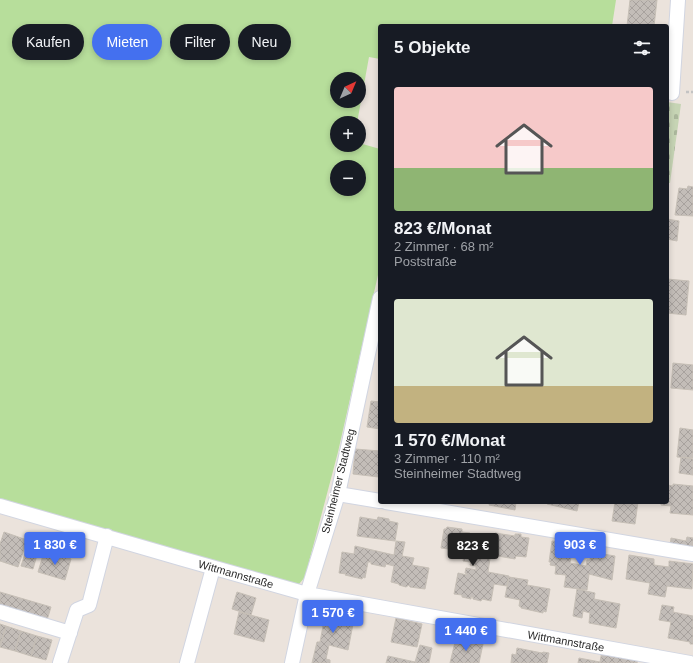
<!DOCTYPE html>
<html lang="de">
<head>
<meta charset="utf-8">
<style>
  :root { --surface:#171b24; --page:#20242c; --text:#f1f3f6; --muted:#9ea1a6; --accent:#4470ef }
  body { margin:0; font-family:Arial,sans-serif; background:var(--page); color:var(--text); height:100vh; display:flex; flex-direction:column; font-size:15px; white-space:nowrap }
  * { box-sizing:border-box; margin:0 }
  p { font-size:13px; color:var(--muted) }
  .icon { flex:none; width:22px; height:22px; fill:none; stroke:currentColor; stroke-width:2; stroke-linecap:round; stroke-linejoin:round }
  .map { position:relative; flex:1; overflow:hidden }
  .side { position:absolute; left:378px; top:24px; width:291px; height:480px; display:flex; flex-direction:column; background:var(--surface); border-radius:4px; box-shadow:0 2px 6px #0003 }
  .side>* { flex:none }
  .guide { position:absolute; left:12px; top:24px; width:306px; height:36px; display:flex; gap:8px }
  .needle { width:26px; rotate:44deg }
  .tools { position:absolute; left:330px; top:72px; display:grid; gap:8px }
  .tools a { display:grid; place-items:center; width:36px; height:36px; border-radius:50%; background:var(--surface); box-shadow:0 2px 6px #0003; font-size:20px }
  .price { position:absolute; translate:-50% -34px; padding:0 9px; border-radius:4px; background:var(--accent); color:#fff; font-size:13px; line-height:26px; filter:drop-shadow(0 1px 2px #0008) }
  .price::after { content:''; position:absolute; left:50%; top:24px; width:12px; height:9px; margin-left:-6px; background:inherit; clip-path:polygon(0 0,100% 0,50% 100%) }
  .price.selected { background:#222; color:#fff }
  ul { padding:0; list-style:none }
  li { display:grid; align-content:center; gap:8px; height:212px; padding:0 16px }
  li span { display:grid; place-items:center; height:124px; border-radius:4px; color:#555 }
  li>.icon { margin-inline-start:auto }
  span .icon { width:72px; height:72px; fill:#fffc; stroke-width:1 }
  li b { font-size:17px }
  h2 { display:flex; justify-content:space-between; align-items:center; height:48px; padding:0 16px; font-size:17px }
  .chip { padding:0 14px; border-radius:18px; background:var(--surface); box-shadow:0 2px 6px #0003; font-size:14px; line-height:36px }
  .chip.selected { background:var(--accent); color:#fff }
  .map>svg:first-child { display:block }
  .grass { fill:#b7de9b; fill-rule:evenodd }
  .cemetery { fill:url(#cemetery-stones) }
  .building { fill:url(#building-cross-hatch); stroke:#c6bfb6 }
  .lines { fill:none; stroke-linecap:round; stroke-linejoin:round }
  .minor-casing { stroke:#d1d5e1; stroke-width:16 }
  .path { stroke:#c3c3c3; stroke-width:2.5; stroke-dasharray:3 2; stroke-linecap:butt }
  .minor { stroke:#fff; stroke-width:14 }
  .labels { text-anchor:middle; stroke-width:3; stroke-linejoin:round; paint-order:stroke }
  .street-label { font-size:11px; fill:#292929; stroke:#fff }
</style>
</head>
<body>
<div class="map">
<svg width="693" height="663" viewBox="0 0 693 663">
  <defs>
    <pattern id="cemetery-stones" width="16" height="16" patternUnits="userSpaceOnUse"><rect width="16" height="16" fill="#c6d4b4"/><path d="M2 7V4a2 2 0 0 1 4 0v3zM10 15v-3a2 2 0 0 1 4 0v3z" fill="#aab69b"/></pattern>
    <pattern id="building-cross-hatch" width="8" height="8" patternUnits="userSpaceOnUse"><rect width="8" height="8" fill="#c3bdb8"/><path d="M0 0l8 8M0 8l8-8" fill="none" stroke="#a8a29e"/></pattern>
  </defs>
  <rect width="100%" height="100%" fill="#ebe3dc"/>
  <!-- grass -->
  <path class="grass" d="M0,0H616L612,26H380V59L369,57L357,123H337V145H359V143L380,149V266L338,452L305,577L299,584L294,585L0,500ZM337,79H359V101H337ZM337,167H359V189H337Z"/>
  <!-- cemetery -->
  <path class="cemetery" d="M667,102L681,104L670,183H667Z"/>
  <!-- building -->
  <path class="building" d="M630,0H657L654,26H627Z
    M688,186L693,187V216L675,215L679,188L687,189Z
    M667,219L679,221L677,241L667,239Z
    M667,279L689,281L686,315L667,313Z
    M673,363L693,365V390L671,388Z
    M371,401L380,402V429L367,427Z
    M680,428L693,430V458L677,457Z
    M355,449L380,451L379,477L353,474Z
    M681,457L693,459V475L679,473Z
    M673,484L693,486V515L670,513L671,506L661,505V502H667V485L673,486Z
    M490,502H516L515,510L489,505Z
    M547,502H579L577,511L547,504Z
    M615,502H638L635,524L612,521Z
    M360,517L377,520L378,517L389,519V521L398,523L395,541L357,536Z
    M447,527L462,529V532L470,533L468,548H474L475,542L492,545L488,572L509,576L507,586L494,584L491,601L482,599L481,601L473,599V597H471V599L462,597V595L454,594L458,573L467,575V574L465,573L466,568L476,570V566L470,565L471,562L463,561L465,551L441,548L444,529H446Z
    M4,532L27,540L18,567L0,561V544Z
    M495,533L515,536V534H521V537L529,538L526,557L516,556L515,559L492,555Z
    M687,537L693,538V549L670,546L671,538L686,541Z
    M396,541L405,542L402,556L414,558L412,565L429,568L425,589L410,587L409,585L406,587L399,585V584L391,582L394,566L386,564L385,567L371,564V562H368L365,578L363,577L362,579L345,575L346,574L339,573L342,552L354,554L355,546L394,555Z
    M552,541L573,544L570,563L586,566L587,560H590L591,552L615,556L612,580L589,574L587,590L564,587L566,575L555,574L556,566L550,565L551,562H549Z
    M28,545L39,548L33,569L21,566Z
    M44,552L71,559L65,580L38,572Z
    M629,555L654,559V565L669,567V561L693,564L692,589L667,586L665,597L648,594L650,583L626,579Z
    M509,577L528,580L527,585L550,589L546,612L543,611V613L521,608V607L519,606L520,600L505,597Z
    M577,589L595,593L594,599L620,604L616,628L589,623L590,613L583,611L582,618L573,616Z
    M0,592L51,607L47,620L0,606Z
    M237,592L256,598L251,615L232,609Z
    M662,605L674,607L673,612L693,616V644H690V642L668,638L671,622L659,620Z
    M334,609L346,612L345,617L354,619L348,650L329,645L326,659L330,660V663H312L317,642H320L323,626L316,624L318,614L326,616V613L333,614Z
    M239,612L269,620L264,642L234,634Z
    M396,618L422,624L417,647L391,642Z
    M0,624L6,626L0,646Z
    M6,626L21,631L15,651L0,647Z
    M21,631L37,636L31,656L15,651Z
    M37,636L52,640L46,660L31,656Z
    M456,638L483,644L479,663H450Z
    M420,645L432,648L429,663H386L388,656L415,662Z
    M517,648L542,653L543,652L549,653L547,663H511L512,654L516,655Z
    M602,651L638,658L637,663H578L579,658L600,662Z"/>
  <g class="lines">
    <!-- minor casing -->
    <g class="minor-casing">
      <path id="minor" d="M672,93L678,0
        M338,494L380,501
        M386,502L693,554
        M0,506L183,559L307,594L690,663
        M0,612L70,633
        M60,663L77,610L89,605L107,536
        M187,663L213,568
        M292,663L307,594L338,494L380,298"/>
    </g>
    <!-- path -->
    <path class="path" d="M686,92H693"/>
    <!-- minor -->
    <use href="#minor" class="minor"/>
  </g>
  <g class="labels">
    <!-- street labels -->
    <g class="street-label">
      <text transform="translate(338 481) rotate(-76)" y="4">Steinheimer Stadtweg</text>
      <text transform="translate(236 574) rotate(16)" y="4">Wittmannstraße</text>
      <text transform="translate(566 641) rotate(10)" y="4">Wittmannstraße</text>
    </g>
  </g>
</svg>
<div class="tools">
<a><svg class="needle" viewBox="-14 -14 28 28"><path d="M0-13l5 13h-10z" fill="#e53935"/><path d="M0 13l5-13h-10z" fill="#9ea1a6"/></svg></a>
<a>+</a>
<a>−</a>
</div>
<b class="price" style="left:55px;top:566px">1 830 €</b>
<b class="price" style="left:580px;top:566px">903 €</b>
<b class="price selected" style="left:473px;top:567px">823 €</b>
<b class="price" style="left:333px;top:634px">1 570 €</b>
<b class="price" style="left:466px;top:652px">1 440 €</b>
<div class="guide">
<a class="chip">Kaufen</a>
<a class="chip selected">Mieten</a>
<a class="chip">Filter</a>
<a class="chip">Neu</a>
</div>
<section class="side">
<h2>5 Objekte<svg class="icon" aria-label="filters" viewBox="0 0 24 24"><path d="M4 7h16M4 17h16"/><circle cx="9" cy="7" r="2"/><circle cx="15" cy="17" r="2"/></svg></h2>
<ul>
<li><span style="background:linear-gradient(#f6c9c9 65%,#8fb573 0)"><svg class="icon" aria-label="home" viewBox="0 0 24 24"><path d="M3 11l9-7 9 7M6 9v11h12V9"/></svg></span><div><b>823 €/Monat</b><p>2 Zimmer · 68 m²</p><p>Poststraße</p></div></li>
<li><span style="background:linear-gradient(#dfe7d0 70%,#c2b280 0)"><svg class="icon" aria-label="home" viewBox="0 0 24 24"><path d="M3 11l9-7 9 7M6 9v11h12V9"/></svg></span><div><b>1 570 €/Monat</b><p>3 Zimmer · 110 m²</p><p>Steinheimer Stadtweg</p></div></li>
</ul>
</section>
</div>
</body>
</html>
